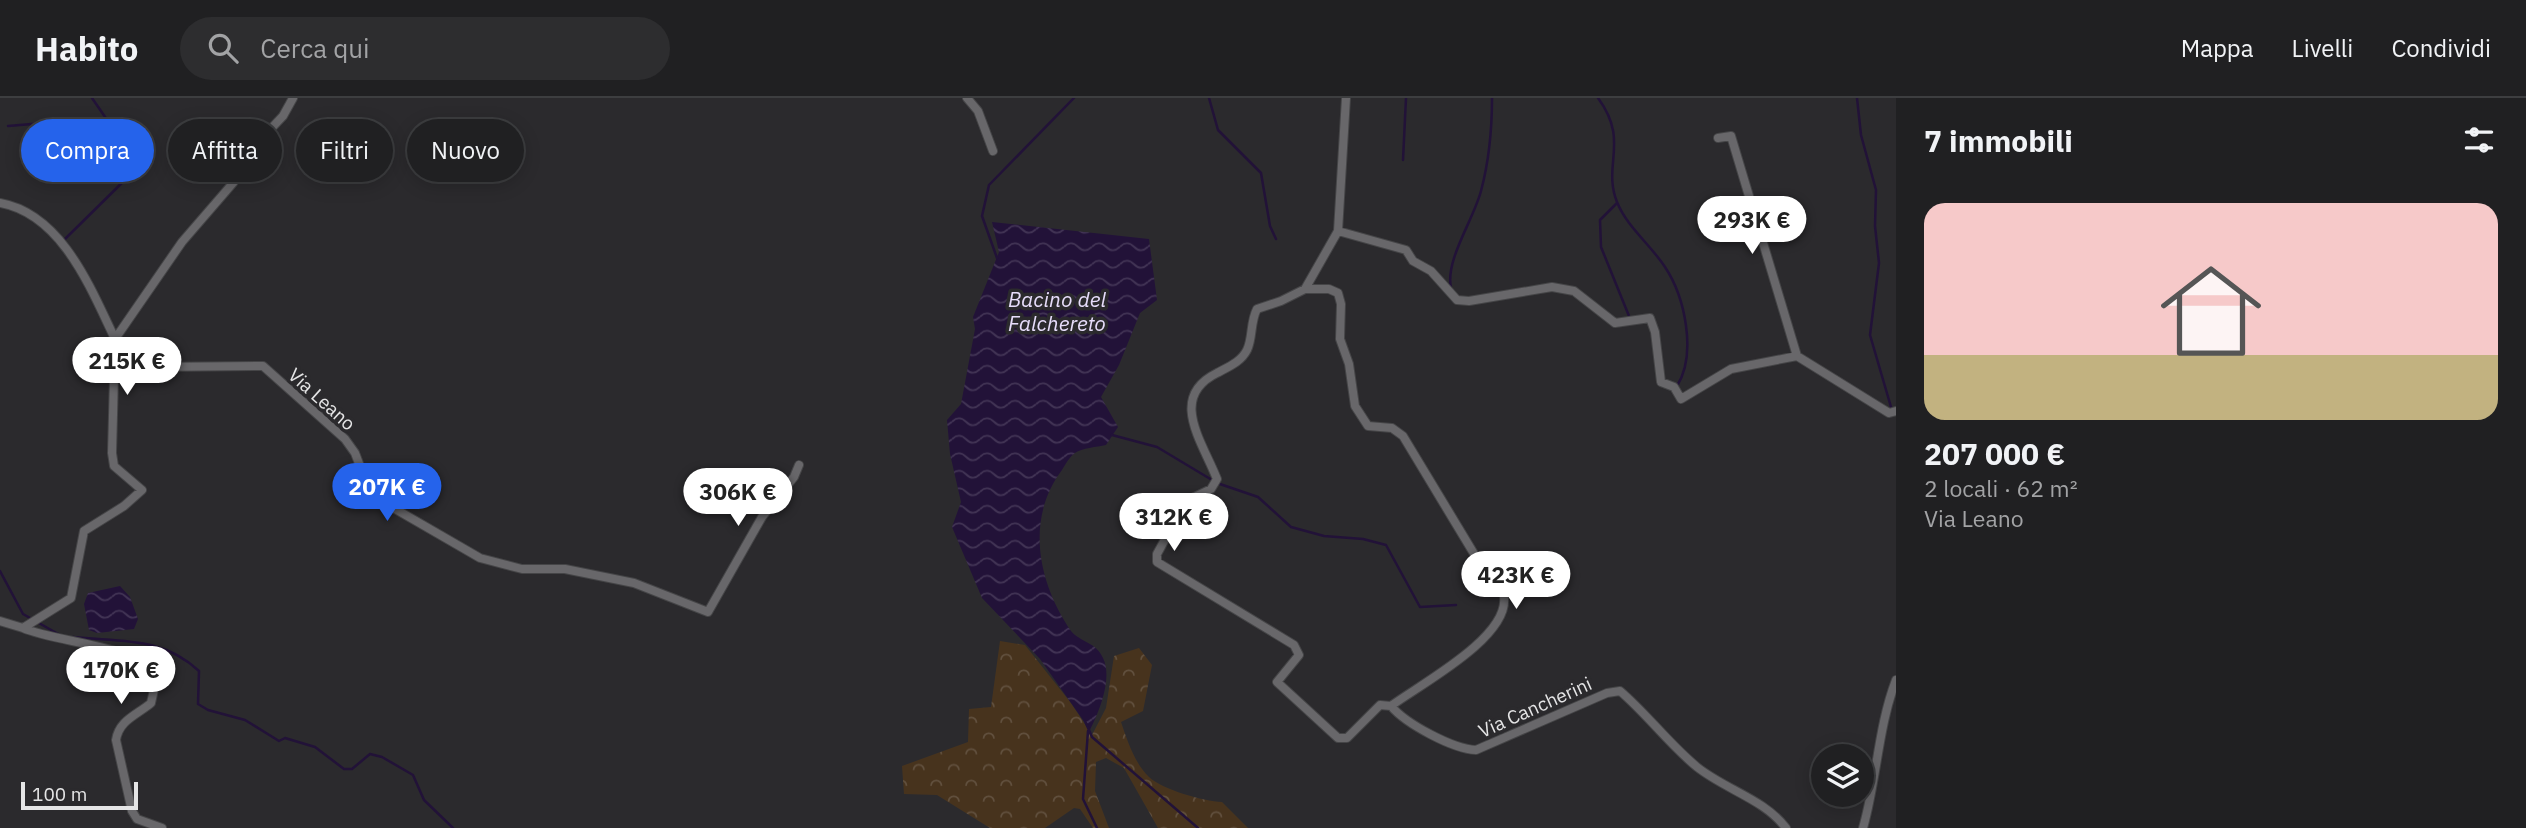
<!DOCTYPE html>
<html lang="it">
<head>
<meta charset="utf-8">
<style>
  :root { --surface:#202022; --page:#2d2d2f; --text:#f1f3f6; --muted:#a2a3a5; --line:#3d3e40; --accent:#2563eb }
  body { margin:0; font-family:"IBM Plex Sans",sans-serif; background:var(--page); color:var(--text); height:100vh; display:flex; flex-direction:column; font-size:26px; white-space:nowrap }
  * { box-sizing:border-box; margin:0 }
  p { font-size:23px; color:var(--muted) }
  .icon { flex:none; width:38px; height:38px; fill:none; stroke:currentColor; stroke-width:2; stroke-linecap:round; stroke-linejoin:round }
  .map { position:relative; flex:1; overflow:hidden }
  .drawer { display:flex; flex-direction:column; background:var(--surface); width:630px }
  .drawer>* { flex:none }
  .banner { position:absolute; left:21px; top:21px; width:665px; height:63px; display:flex; gap:14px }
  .controls { position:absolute; left:1811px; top:646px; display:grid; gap:14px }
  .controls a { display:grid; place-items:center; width:63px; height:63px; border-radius:50%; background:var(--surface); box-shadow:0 4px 18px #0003,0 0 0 2px var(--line); font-size:35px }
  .scale { position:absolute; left:21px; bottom:18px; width:117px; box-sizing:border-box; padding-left:7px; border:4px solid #e5e5e6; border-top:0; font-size:19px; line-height:24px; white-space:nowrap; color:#e5e5e6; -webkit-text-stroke:5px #2b2a2d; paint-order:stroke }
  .price { position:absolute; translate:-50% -60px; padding:0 16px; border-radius:24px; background:#fff; color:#222; font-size:23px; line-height:46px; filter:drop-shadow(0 2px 4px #0008) }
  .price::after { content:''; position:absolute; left:50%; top:42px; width:21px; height:16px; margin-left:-10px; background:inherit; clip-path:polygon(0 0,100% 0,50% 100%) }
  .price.active { background:var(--accent); color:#fff }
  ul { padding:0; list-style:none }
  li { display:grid; align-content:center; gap:14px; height:371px; padding:0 28px }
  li+li { border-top:2px solid var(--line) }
  li span { display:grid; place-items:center; height:217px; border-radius:21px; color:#555 }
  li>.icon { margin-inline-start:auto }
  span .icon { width:126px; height:126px; fill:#fffc; stroke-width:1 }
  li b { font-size:30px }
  h2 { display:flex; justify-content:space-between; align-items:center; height:84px; padding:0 28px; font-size:30px }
  .pill { padding:0 24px; border-radius:32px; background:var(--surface); box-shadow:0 4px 18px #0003,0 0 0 2px var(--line); font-size:24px; line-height:63px }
  .pill.active { background:var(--accent); color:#fff }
  header { display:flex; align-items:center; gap:42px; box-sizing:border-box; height:98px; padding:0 35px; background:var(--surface); border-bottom:2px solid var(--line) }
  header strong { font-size:33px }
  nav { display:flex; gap:38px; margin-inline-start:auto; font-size:24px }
  .search { width:490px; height:63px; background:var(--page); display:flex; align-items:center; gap:18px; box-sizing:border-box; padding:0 24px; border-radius:38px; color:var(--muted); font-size:26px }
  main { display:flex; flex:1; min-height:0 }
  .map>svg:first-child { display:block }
  .forest { fill:url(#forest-crowns) }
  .water { fill:url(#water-waves) }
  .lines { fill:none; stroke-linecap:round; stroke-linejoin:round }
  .stream { stroke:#221238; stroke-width:2.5 }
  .minor-casing { stroke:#454547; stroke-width:10 }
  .minor { stroke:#68676a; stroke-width:8 }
  .labels { text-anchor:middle; stroke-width:7; stroke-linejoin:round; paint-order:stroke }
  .street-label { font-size:19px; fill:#e5e5e6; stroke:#2b2a2d }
  .water-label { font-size:21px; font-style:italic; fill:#e7ddfb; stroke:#2b2a2d }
</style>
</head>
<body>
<header>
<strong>Habito</strong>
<div class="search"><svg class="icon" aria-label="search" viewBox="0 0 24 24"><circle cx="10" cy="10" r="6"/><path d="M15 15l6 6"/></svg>Cerca qui</div>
<nav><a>Mappa</a><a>Livelli</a><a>Condividi</a></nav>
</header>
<main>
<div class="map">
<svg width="1896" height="730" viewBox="0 0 1896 730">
  <defs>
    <pattern id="forest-crowns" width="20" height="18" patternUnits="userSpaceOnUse" patternTransform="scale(1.75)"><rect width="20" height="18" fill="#47331d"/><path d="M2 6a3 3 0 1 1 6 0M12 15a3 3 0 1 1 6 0" fill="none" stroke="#61503e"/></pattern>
    <pattern id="water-waves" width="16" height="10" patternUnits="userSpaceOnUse" patternTransform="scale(1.75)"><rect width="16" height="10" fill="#221238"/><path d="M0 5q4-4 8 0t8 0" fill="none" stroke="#423455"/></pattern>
  </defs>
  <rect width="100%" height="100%" fill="#2b2a2d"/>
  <!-- forest -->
  <path class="forest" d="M1000,543L1025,547L1071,605L1092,637L1106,610L1114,558L1139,550L1152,567L1143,613L1121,624C1127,642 1135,666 1149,679C1163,692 1203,703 1222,704L1248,730H1158L1124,670L1106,660L1096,664L1095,693L1109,730H1093L1080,711L1074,710L1045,730H990L937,697L904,696L902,668L968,644L969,611L991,609Z"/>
  <!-- water -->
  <path class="water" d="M992,124L1149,141L1157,202L1140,215L1119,267L1101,299L1118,329L1106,347C1097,349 1082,350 1075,355C1070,358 1065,367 1062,372C1025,421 1038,485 1071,533C1080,544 1096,544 1103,560C1113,580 1099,614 1090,632L1040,561L982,500L952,429L961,404L950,356L947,322L961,306L975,231L973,219L999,154Z
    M120,488L130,499L138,521L134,531L97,535L89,532L84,506L88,495Z"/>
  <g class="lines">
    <!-- stream -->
    <path class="stream" d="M1209,0L1218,32L1261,75L1270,128L1276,141
      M1598,0C1630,43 1602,67 1617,104C1627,129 1650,146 1665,169C1685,199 1697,256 1677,288
      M1857,0L1861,37L1876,92L1875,128L1879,165L1870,237L1891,309
      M8,28L104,20
      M1403,62L1406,0
      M1617,105L1600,122L1601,149L1629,218
      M65,141L133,74L112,29L92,0
      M997,160L982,118L989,87L1074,0
      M1451,190C1445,162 1473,123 1481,93C1489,63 1492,31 1492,0
      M1112,337L1157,349L1217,385L1258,399L1291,429L1324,438L1363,441L1386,447L1420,509L1456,507
      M0,473L23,516L60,537
      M73,539C120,544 162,538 199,573L198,606L208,612L245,622L279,643L285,640L315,649L344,671H352L370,656L382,659L413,677L424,702L453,730
      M1085,623L1092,639L1198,730
      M1088,633L1083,701L1097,730"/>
    <!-- minor casing -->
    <g class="minor-casing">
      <path id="minor" d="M967,0L978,13L993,53
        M1346,0L1338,133L1305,191H1329L1338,195L1341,206L1340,241L1349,266L1355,308L1368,328L1392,330L1403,338L1482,469C1491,477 1503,486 1504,499C1509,540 1419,587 1391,608C1406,626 1453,651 1476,652L1607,595L1620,593C1647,616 1669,646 1697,669C1726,692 1764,701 1786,730
        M1718,40L1731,38L1797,258
        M0,105C62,116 91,191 115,241
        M1338,133L1406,152L1413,163L1431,173L1457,202L1469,203L1552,189L1574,193L1615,225L1650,220L1655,234L1661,284L1674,289L1681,301L1731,271L1797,258L1889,315L1896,313
        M1305,191L1281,203L1257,211C1250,224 1253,240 1247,252C1241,264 1228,269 1217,275C1168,299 1202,343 1217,381L1211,391L1186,403L1157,456V464L1294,547L1299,557L1277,584L1338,640H1347L1380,607L1391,608
        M113,281L152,269L263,268L345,341L355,355L371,397L480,460L522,471H565L634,485L708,514L762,419L794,379L799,367
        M0,523L23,530L71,500L84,433L124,408L142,392L114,368L112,355L115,241L182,144L233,85L264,38L283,18L293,0
        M23,530C55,544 134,548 152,573C158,581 153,595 151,605C137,617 119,622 116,642L132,713L137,721L162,730
        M1863,730C1877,681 1878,629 1896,582"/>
    </g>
    <!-- minor -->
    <use href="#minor" class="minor"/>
  </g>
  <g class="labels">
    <!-- street labels -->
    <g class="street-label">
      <text transform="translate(322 301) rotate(42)" y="7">Via Leano</text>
      <text transform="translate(1535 609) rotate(-24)" y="7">Via Cancherini</text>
    </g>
    <!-- water labels -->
    <g class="water-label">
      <text x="1057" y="209">Bacino del<tspan x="1057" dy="24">Falchereto</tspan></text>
    </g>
  </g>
</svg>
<div class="controls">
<a><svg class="icon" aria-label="layers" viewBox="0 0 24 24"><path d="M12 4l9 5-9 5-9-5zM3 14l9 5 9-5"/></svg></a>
</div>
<div class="scale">100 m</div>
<b class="price" style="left:1752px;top:158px">293K €</b>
<b class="price" style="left:127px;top:299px">215K €</b>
<b class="price active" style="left:387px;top:425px">207K €</b>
<b class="price" style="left:738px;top:430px">306K €</b>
<b class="price" style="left:1174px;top:455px">312K €</b>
<b class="price" style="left:1516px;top:513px">423K €</b>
<b class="price" style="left:121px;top:608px">170K €</b>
<div class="banner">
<a class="pill active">Compra</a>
<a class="pill">Affitta</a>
<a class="pill">Filtri</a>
<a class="pill">Nuovo</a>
</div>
</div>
<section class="drawer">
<h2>7 immobili<svg class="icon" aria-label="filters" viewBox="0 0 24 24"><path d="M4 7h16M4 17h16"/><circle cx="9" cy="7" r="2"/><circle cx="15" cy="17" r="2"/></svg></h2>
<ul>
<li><span style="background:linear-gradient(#f6c9c9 70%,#c2b280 0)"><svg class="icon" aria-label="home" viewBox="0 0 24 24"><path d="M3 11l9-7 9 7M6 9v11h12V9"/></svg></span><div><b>207 000 €</b><p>2 locali · 62 m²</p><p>Via Leano</p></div></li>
</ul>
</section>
</main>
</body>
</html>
